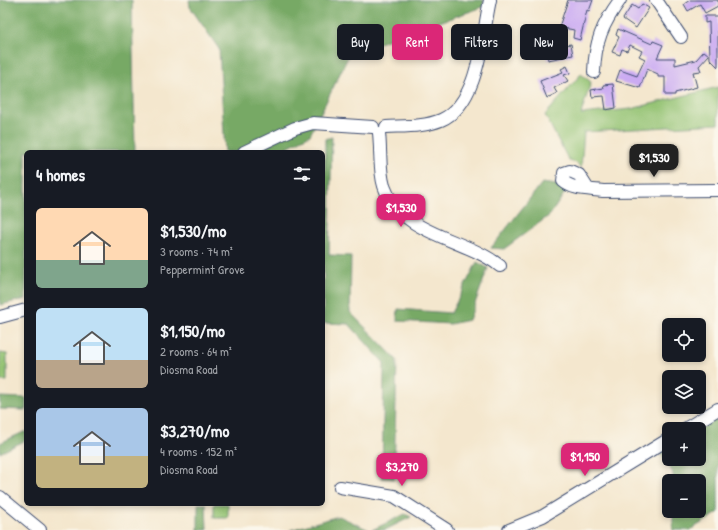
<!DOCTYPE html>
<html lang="en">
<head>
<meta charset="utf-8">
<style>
  :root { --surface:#171b24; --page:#20242c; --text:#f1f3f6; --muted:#9ea1a6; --accent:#db2777 }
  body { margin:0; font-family:"Patrick Hand",sans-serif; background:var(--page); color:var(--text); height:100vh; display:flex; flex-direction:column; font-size:15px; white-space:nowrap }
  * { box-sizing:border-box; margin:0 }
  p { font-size:13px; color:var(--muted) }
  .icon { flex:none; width:22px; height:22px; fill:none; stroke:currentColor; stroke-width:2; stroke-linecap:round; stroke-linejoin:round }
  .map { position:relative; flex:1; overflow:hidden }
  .side { position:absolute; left:24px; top:150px; width:301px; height:356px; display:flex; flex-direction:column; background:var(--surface); border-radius:6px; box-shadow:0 2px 6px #0003 }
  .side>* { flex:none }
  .banner { position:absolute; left:337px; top:24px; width:321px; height:36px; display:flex; gap:8px }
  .buttons { position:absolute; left:662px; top:318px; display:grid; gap:8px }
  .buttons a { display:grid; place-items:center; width:44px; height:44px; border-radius:6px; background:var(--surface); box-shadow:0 2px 6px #0003; font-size:20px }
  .price { position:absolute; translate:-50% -34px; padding:0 9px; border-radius:8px; background:var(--accent); color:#fff; font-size:13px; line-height:26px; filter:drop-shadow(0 1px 2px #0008) }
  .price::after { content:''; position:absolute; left:50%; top:24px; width:12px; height:9px; margin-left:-6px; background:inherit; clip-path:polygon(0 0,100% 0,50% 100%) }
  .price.active { background:#222; color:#fff }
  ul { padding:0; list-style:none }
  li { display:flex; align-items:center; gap:12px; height:100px; padding:0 12px }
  li span { display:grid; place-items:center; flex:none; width:112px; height:80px; border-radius:6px; color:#555 }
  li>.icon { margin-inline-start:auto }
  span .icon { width:48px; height:48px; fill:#fffc; stroke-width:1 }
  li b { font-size:17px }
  h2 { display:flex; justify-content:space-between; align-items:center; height:48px; padding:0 12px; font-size:17px }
  .pill { padding:0 14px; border-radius:6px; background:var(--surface); box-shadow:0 2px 6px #0003; font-size:14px; line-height:36px }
  .pill.active { background:var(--accent); color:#fff }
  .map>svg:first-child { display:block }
  .green { fill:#94c373; stroke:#587968 }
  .forest { fill:#77a965; stroke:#496c62 }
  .building { fill:#cbabf2 }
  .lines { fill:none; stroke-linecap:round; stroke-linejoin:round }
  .minor-casing { stroke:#3c4b6f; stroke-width:14 }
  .minor { stroke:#fff; stroke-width:12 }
</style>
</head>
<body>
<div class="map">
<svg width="718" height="530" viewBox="0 0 718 530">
  <rect width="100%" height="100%" fill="#fbf7ec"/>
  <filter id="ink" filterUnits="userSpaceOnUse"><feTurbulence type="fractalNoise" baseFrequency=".025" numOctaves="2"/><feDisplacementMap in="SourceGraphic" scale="8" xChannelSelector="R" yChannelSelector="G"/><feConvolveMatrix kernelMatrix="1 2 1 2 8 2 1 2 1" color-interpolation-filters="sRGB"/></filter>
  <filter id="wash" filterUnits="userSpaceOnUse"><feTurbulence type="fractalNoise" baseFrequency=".012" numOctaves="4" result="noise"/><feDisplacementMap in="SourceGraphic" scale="16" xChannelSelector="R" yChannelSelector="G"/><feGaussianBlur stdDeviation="0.9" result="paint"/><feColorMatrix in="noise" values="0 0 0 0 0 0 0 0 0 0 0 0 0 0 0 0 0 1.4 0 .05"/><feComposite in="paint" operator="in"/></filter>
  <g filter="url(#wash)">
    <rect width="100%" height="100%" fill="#f4e7ce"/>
    <!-- green -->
    <path class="green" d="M581,74L591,82L581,114L631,109L718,87V124L584,132L581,168L577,163L569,161L545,115Z
      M0,353L7,354V381H0Z
      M214,504H228V518H214Z"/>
    <!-- forest -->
    <path class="forest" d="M0,0H132L135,152H26V299L0,305Z
      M189,0H484L483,7L350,53L310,135L278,152H225L219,49L190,7Z
      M332,137L329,255L351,256L350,312L397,360L394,479L382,478L384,363L349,324L323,323L325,139Z
      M542,183L557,185L566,191L550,215L504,249L491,248Z
      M477,262L488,268L469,320L450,324L397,321L398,309L451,313Z
      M0,397L26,398V410L0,409Z
      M718,418V513L690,530H673V511H699V481H673V473L660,452L669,447V459H699V429Z
      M26,431V440L0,453V443Z
      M198,504H206L207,530H198Z
      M405,514L411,517L385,530H372Z
      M339,516L369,530H290Z"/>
    <g id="blocks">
      <!-- building -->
      <path class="building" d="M568,0H593L589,11L587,10L580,40L573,38L574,30L559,27Z
        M690,0H718V6L705,13L700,4L688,11L684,4Z
        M642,4L649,8L636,28L623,19L632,5L638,9Z
        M705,16H718V67L710,59L709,22L705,23Z
        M618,29L652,44L653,41L663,45L657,58H675V65L696,60L704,51L709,55L699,66L701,71L693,72L697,87L675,93V95H665V77H658V74L647,69L640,88L616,81L620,70L637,76L645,59L639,56L642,51L630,45L627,51L622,49L620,55L612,52L619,37L616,35Z
        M571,44L573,55L548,60L546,48Z
        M567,66L570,73L564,75L568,81L554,88L557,93L547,98L540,81L563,72L561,69Z
        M613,84L616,108L606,110L604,96L592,97L591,90L604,88L603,85Z"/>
    </g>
  </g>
  <g filter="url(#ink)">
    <use href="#blocks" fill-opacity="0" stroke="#3c4b6f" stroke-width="1"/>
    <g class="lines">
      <!-- minor casing -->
      <g class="minor-casing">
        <path id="minor" d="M656,0L681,37
          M594,72C595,42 602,25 620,0
          M386,127C404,126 424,127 441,120C479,104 482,36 490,0
          M379,133C381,150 379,170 384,186C401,236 464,237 500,266
          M244,152L295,128L313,123L373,127
          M588,189L579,175L570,171L564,173L563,181C573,190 589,189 603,191L718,190
          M0,317L26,310
          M685,429L718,409
          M340,487L394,496L447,530
          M0,497L40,530
          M509,530L543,516L669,439"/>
      </g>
      <!-- minor -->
      <use href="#minor" class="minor"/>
    </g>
  </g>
</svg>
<div class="buttons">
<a><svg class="icon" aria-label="locate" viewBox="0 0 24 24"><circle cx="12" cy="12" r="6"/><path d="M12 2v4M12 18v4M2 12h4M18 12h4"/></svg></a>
<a><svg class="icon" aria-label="layers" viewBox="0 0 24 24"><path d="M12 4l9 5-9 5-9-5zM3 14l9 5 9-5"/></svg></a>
<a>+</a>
<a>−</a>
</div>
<b class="price active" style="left:654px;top:178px">$1,530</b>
<b class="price" style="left:401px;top:228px">$1,530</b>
<b class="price" style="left:585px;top:477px">$1,150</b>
<b class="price" style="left:402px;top:487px">$3,270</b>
<div class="banner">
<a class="pill">Buy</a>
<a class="pill active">Rent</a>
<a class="pill">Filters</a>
<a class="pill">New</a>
</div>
<section class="side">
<h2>4 homes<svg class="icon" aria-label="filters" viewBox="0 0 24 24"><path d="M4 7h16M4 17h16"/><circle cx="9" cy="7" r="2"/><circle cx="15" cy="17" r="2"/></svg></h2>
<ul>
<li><span style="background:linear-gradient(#ffd9b3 65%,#7fa58c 0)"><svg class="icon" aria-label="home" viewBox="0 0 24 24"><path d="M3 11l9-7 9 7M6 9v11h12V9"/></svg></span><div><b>$1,530/mo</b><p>3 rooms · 74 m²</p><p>Peppermint Grove</p></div></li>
<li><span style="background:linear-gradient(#bfe0f5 65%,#b9a48a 0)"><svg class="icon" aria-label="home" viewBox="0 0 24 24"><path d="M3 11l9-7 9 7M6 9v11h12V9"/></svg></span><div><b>$1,150/mo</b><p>2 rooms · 64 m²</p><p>Diosma Road</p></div></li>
<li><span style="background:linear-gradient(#a9c7e8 60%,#c2b280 0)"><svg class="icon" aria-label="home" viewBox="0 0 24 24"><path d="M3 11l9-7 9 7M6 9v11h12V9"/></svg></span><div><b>$3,270/mo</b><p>4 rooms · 152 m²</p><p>Diosma Road</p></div></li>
</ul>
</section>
</div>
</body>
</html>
